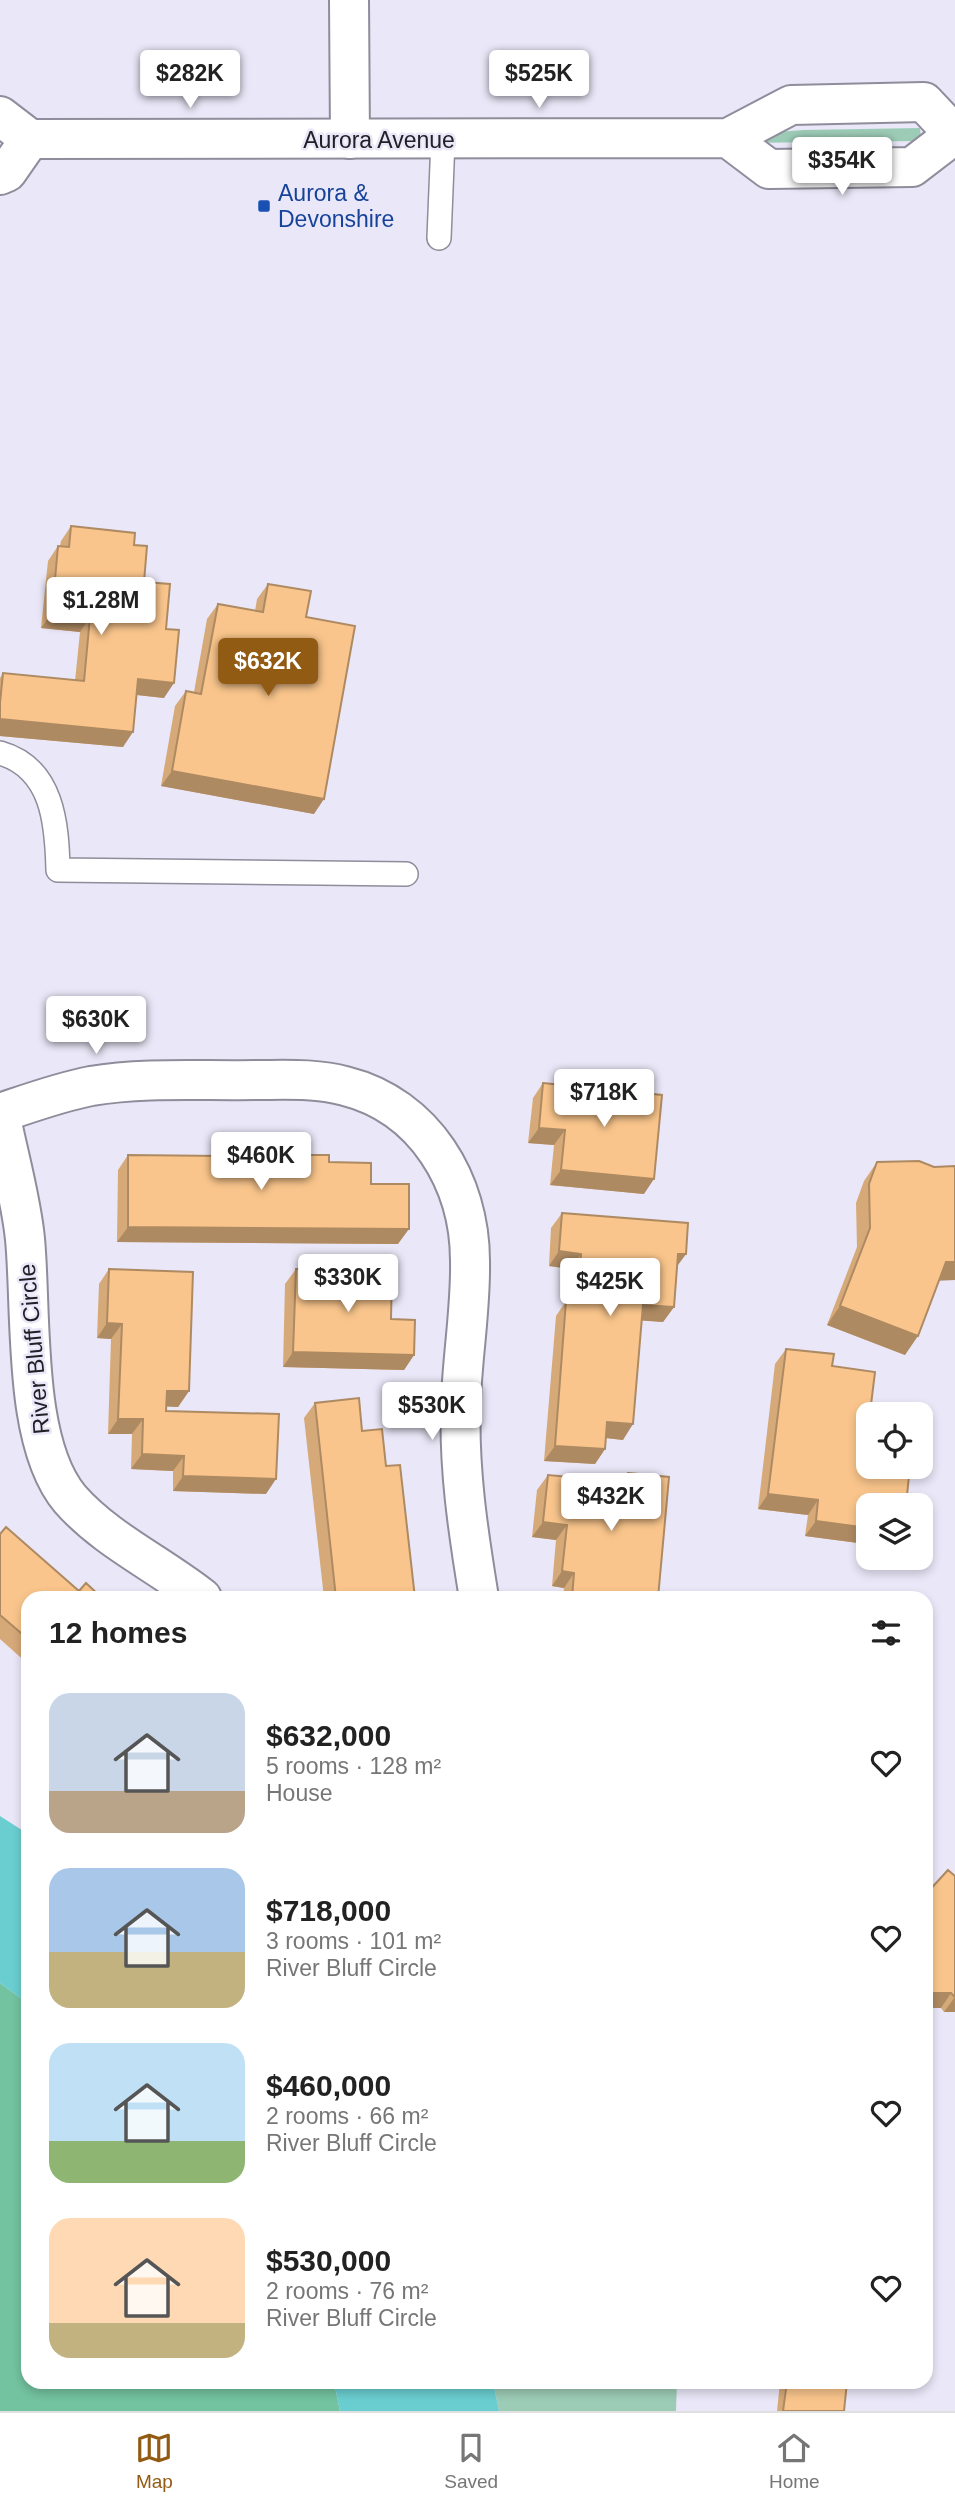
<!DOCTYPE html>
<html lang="en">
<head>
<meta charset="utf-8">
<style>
  :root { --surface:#fff; --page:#f6f6f6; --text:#222; --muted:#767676; --line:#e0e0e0; --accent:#925b14 }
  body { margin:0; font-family:Helvetica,sans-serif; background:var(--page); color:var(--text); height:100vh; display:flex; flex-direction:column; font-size:26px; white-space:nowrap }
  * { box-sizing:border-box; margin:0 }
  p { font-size:23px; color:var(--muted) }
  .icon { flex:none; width:38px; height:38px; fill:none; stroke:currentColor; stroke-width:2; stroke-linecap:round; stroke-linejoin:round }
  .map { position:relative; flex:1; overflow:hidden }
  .panel { position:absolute; left:21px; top:1591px; width:912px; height:798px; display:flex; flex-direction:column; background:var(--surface); border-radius:21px; box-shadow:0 4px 10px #0003 }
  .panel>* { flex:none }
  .tools { position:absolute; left:856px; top:1402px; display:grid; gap:14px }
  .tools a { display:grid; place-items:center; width:77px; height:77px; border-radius:14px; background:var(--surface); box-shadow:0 4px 10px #0003; font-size:35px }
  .price { position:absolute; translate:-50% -60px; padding:0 16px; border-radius:7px; background:#fff; color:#222; font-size:23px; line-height:46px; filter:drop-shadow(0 2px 4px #0008) }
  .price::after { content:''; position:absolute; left:50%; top:42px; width:21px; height:16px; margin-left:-10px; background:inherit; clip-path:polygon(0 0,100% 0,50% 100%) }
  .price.current { background:var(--accent); color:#fff }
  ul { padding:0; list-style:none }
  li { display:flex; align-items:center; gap:21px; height:175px; padding:0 28px }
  li span { display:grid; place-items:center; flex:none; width:196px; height:140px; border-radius:21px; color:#555 }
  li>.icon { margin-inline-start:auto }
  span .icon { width:84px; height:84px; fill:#fffc; stroke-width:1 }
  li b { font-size:30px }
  h2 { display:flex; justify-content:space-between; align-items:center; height:84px; padding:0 28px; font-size:30px }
  .menu { display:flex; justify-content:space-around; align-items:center; height:98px; border-top:2px solid var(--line); background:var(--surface); font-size:19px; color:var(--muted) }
  .menu a { display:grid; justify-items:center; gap:4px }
  .menu .current { color:var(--accent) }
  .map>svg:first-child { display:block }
  .green { fill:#9dccb6 }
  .forest { fill:#73c3a0 }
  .water { fill:#6aced0 }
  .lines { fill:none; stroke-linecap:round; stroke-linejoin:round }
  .service-casing { stroke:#8f8c9b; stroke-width:26 }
  .minor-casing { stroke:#8f8c9b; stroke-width:42 }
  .secondary-casing { stroke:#8f8c9b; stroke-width:42 }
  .service { stroke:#fff; stroke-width:23 }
  .minor { stroke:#fff; stroke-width:38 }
  .secondary { stroke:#fff; stroke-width:38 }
  .wall { fill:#d6a978 }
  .shaded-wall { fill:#ae8a62 }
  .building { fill:#f9c58c; stroke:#ae8a62; stroke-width:2 }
  .transit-dot { fill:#1a4fb4; stroke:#eae7f8; stroke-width:2.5 }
  .labels { text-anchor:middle; stroke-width:5; stroke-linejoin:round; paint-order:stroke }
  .street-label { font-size:23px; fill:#212026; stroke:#eae7f8 }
  .transit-label { font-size:23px; fill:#164399; stroke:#eae7f8; text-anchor:start }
</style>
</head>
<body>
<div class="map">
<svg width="955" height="2411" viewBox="0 0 955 2411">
  <rect width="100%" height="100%" fill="#eae7f8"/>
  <!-- green -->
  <path class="green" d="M920,128L921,141L751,143V134L803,130Z
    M493,2382H677L676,2411H499Z"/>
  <!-- forest -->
  <path class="forest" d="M0,1983L22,1999L28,2012V2382H334L340,2411H0Z"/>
  <!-- water -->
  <path class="water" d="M0,1816L28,1834V2012L22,1999L0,1983Z
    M334,2382H493L499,2411H340Z"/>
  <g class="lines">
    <!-- service casing -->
    <g class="service-casing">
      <path id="service" d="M439,238L443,140
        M0,753C53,768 57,824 58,870L406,874"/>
    </g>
    <!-- minor casing -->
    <g class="minor-casing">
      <path id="minor" d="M349,0L350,139
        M0,1113C30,1103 60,1092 91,1086C145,1077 201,1081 255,1080C285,1080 315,1078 345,1086C425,1106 470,1182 470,1261C471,1306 463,1352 461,1398C458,1466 468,1531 479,1598
        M0,1113C8,1154 21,1198 25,1239C32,1312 22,1442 70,1499C106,1540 159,1564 202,1598"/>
    </g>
    <!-- secondary casing -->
    <g class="secondary-casing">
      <path id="secondary" d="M0,116L30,139L728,138L791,105L924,102L954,134
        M728,138L769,169L912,167L955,134
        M0,175L7,172L30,139"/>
    </g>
    <!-- service -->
    <use href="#service" class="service"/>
    <!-- minor -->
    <use href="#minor" class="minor"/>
    <!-- secondary -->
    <use href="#secondary" class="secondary"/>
  </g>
  <!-- wall -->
  <path class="wall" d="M71,526L134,545L144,582L166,629L164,698L137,695L123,747L0,736V678L3,673L75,681L80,632L41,628L48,561L58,546H60L61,541Z
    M268,584L306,617L314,814L161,786L175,706L186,691L194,692L207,619L218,604L255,611L257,599Z
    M543,1083L644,1194L550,1185L554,1145L528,1143L533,1098Z
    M223,1142L273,1155L329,1162L371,1184L398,1244L117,1242L118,1170L128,1155L213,1156Z
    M877,1162L934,1167L955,1166V1280H939L905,1355L827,1325L857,1247L856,1203L864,1181Z
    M562,1213L686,1254L677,1266L674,1307L663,1322L642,1320L623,1440L606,1438L605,1449L595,1464L544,1461L556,1316L566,1301H568L571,1269L549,1266L551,1228Z
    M109,1269L189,1391L178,1407L166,1406V1411L266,1494L173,1491V1471L131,1469L132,1434H108L111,1339L97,1338L99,1284Z
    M296,1269L391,1319L414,1355L404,1370L283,1367L285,1284Z
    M786,1349L832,1366L870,1413L868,1541L866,1544L805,1536L808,1515L758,1509L775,1364Z
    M315,1403L362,1431L386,1466L415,1598H324L304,1418Z
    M628,1473L658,1598H563L564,1588L552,1586L556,1540L532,1537L537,1490L548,1475L622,1482Z
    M0,1534L79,1591L102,1598H28V1664L0,1639Z
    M955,1876V2012H944L941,2008H926V1894Z
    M780,2382H847L844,2411H777Z"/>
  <!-- shaded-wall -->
  <path class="shaded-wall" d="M52,613L90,617L80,632L41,628Z
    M138,679L174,683L164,698L128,694Z
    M0,719L133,732L123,747L0,736Z
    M172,771L324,799L314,814L161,786Z
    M539,1128L565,1130L554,1145L528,1143Z
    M561,1170L654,1179L644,1194L550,1185Z
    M128,1227L409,1229L398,1244L117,1242Z
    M559,1251L581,1254L571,1269L549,1266Z
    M678,1254H686L675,1269Z
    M946,1262H955V1280L933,1281Z
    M643,1305L674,1307L663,1322L633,1320Z
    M840,1306L918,1336L905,1355L827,1325Z
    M107,1323L122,1324L111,1339L97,1338Z
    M293,1352L414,1355L404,1370L283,1367Z
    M167,1391H189L178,1407L156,1406Z
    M118,1419H143L132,1434H108Z
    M607,1422L633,1424L623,1440L597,1437Z
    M555,1446L605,1449L595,1464L544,1461Z
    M142,1454L184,1456L173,1471L131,1469Z
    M183,1476L276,1479L266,1494L173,1491Z
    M768,1494L818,1500L808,1515L758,1509Z
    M880,1502L904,1505H878Z
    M816,1521L868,1528V1541L866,1544L805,1536Z
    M543,1522L567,1525L556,1540L532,1537Z
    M562,1571L574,1573L564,1588L552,1586Z
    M931,1993H951L941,2008H926V2000Z
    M955,1997V2012H944Z"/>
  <!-- building -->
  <path class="building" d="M71,526L135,533L134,545L147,546L144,582L170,584L166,629L179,630L174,683L138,679L133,732L0,719V703L3,673L84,681L90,617L52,613L58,546L69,547Z
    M268,584L311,591L306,617L355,626L324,799L172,771L186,691L201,694L218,604L263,612Z
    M543,1083L662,1095L654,1179L561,1170L565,1130L539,1128Z
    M223,1142H273V1155H329V1162L371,1163V1184H409V1229L128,1227V1155L222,1156Z
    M919,1161L934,1167L955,1166V1262H946L918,1336L840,1306L870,1228L869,1184L877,1162Z
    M562,1213L688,1223L686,1254H678L674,1307L643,1305L633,1424L607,1422L605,1449L555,1446L566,1301L578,1302L581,1254L559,1251Z
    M109,1269L193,1272L189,1391H167L166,1411L279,1414L276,1479L183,1476L184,1456L142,1454L143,1419H118L122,1324L107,1323Z
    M296,1269L392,1272L391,1319L415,1320L414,1355L293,1352Z
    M786,1349L834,1354L832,1366L875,1372L870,1413L876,1414H868V1466H910L906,1505L880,1502L879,1505H868V1528L816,1521L818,1500L768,1494Z
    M359,1398L362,1431L382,1429L386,1466L400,1465L415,1598H336L315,1403Z
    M628,1473L669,1477L658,1598H572L574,1573L562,1571L567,1525L543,1522L548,1475L626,1482Z
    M6,1527L79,1591L86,1583L102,1598H28V1639L0,1615V1534Z
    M948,1870L955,1876V1997L951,1993H931L926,1989V1894Z
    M787,2382H847L844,2411H783Z"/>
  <!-- markers -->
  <rect class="transit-dot" x="257" y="199" width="14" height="14" rx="3.5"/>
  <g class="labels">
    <!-- street labels -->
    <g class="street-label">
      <text x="379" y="148">Aurora Avenue</text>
      <text transform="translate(34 1349) rotate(-95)" y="8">River Bluff Circle</text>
    </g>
    <!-- transit labels -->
    <g class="transit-label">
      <text x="278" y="201">Aurora &amp;<tspan x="278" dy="26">Devonshire</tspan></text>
    </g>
  </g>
</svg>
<div class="tools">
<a><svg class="icon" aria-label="locate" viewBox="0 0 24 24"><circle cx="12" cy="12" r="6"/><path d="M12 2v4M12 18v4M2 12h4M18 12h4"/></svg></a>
<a><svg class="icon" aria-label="layers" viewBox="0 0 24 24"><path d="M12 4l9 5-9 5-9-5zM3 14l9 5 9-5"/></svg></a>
</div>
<b class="price" style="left:190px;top:110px">$282K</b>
<b class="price" style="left:539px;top:110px">$525K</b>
<b class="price" style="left:842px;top:197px">$354K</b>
<b class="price" style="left:101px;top:637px">$1.28M</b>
<b class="price current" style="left:268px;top:698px">$632K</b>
<b class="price" style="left:96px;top:1056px">$630K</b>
<b class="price" style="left:604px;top:1129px">$718K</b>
<b class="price" style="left:261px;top:1192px">$460K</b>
<b class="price" style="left:348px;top:1314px">$330K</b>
<b class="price" style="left:610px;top:1318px">$425K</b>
<b class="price" style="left:432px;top:1442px">$530K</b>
<b class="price" style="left:611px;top:1533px">$432K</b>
<section class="panel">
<h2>12 homes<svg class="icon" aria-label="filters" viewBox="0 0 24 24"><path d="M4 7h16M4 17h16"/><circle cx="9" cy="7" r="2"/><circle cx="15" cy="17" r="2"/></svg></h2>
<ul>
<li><span style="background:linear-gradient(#c9d6e8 70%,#b9a48a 0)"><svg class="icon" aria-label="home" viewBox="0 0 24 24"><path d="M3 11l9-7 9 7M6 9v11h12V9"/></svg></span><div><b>$632,000</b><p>5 rooms · 128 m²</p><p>House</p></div><svg class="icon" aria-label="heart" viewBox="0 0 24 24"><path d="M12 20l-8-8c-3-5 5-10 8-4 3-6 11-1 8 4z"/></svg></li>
<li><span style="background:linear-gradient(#a9c7e8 60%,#c2b280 0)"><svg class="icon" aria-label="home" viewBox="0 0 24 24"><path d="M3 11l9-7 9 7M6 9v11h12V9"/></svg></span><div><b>$718,000</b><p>3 rooms · 101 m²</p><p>River Bluff Circle</p></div><svg class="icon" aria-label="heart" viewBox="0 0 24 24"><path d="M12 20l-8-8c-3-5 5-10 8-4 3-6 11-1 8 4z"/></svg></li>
<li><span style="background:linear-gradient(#bfe0f5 70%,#8fb573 0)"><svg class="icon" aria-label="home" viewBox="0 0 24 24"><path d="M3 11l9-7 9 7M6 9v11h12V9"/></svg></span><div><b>$460,000</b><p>2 rooms · 66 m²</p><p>River Bluff Circle</p></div><svg class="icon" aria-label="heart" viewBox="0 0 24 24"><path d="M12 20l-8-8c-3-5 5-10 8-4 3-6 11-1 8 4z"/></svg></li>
<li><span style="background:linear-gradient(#ffd9b3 75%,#c2b280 0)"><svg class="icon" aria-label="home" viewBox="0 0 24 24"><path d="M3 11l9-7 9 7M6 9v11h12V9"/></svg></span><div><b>$530,000</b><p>2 rooms · 76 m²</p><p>River Bluff Circle</p></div><svg class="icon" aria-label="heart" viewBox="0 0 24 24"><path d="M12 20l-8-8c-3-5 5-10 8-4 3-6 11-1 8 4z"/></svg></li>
</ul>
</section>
</div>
<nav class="menu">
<a class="current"><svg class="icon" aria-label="map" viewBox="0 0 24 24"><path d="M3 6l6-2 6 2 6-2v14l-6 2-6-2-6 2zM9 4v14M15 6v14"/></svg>Map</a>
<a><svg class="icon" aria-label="saved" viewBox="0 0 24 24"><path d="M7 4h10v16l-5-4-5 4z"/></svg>Saved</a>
<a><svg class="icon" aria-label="home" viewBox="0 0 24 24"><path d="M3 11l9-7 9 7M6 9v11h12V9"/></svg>Home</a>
</nav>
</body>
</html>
